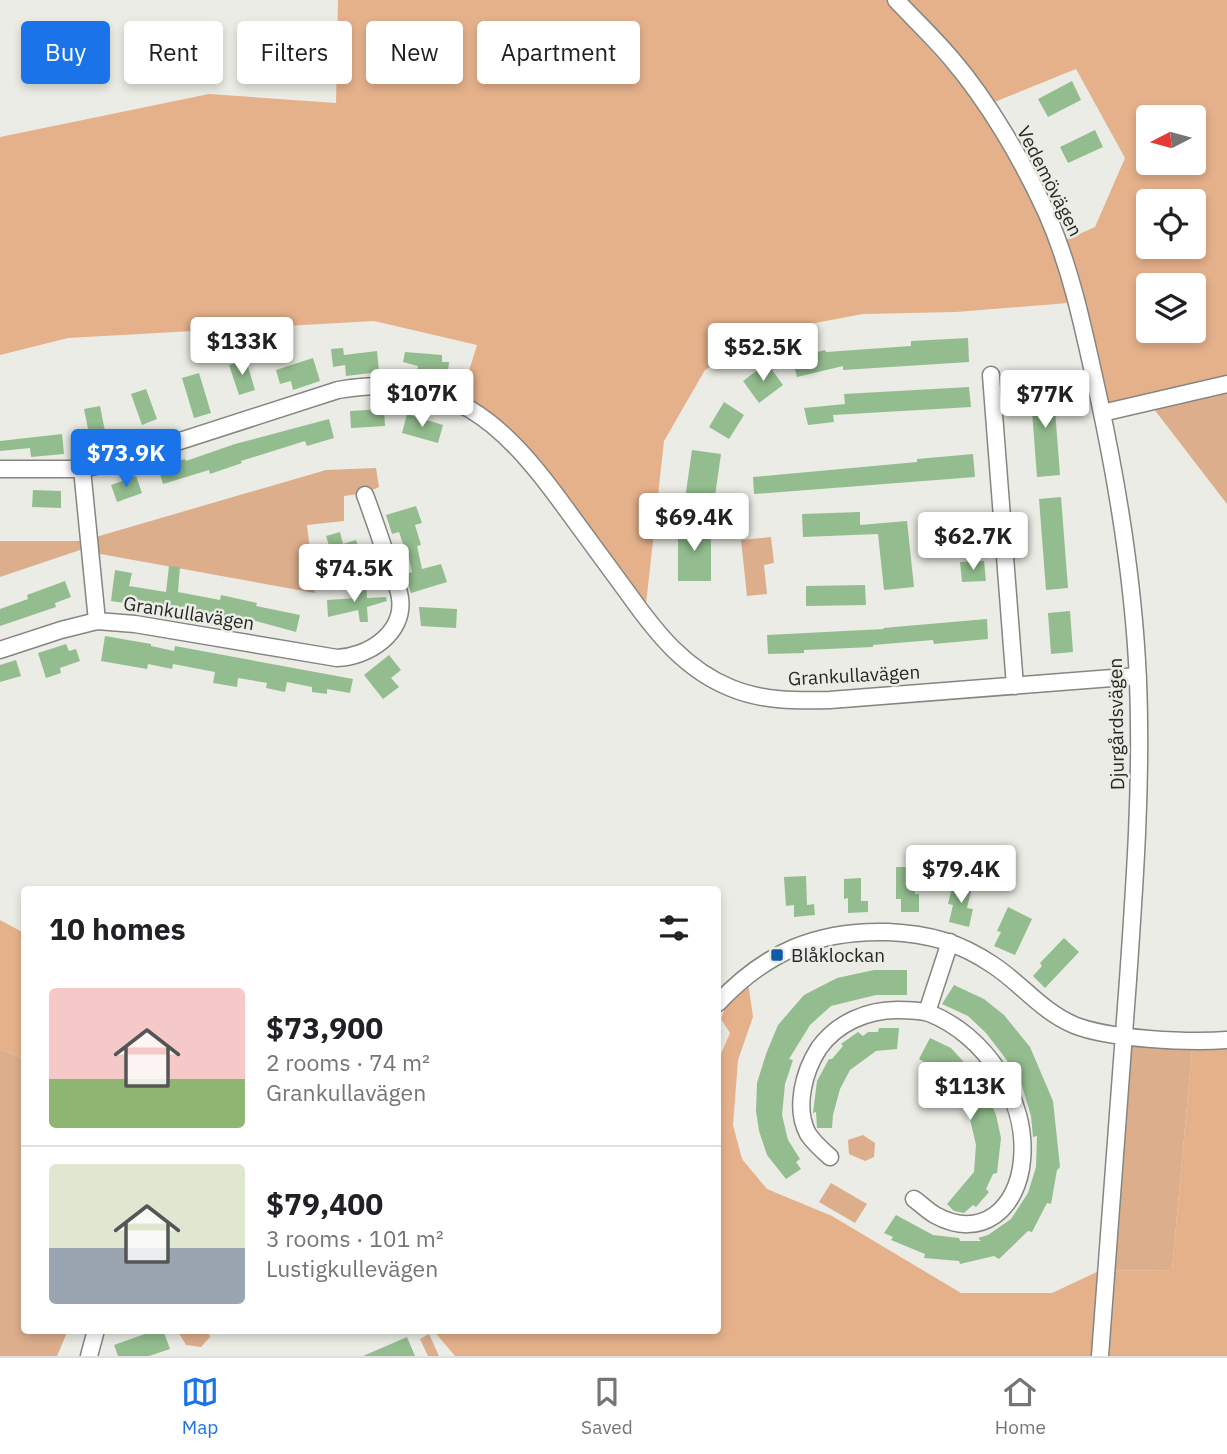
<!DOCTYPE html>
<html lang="en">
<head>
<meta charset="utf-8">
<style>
  :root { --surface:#fff; --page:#f6f6f6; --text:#202124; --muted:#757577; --line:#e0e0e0; --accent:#1a73e8 }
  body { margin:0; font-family:"IBM Plex Sans",sans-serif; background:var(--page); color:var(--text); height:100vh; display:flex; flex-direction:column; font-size:26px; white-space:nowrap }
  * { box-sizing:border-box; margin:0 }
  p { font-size:23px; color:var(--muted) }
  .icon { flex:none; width:38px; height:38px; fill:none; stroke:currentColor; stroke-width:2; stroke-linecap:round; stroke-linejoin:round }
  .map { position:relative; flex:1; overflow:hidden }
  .sheet { position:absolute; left:21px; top:886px; width:700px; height:448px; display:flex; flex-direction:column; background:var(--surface); border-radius:7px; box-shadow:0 4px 10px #0003 }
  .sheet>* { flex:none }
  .banner { position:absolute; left:21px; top:21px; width:700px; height:63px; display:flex; gap:14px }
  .needle { width:46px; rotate:264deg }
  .buttons { position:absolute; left:1136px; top:105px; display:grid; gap:14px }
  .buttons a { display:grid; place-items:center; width:70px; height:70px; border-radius:7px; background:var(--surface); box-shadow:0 4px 10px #0003; font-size:35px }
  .price { position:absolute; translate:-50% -60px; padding:0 16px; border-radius:7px; background:#fff; color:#222; font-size:23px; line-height:46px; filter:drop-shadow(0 2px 4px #0008) }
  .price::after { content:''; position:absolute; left:50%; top:42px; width:21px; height:16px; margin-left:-10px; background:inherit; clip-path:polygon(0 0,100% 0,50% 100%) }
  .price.on { background:var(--accent); color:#fff }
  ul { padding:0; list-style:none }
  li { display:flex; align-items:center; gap:21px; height:175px; padding:0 28px }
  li+li { border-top:2px solid var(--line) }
  li span { display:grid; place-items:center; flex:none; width:196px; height:140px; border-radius:7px; color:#555 }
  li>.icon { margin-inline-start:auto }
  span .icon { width:84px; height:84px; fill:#fffc; stroke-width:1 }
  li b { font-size:30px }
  h2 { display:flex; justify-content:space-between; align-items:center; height:84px; padding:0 28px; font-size:30px }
  .chip { padding:0 24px; border-radius:7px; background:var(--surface); box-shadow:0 4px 10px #0003; font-size:24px; line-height:63px }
  .chip.on { background:var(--accent); color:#fff }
  .dock { display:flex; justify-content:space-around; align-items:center; height:98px; border-top:2px solid var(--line); background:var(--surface); font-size:19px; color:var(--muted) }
  .dock a { display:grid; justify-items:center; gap:4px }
  .dock .on { color:var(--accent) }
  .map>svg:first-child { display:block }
  .green { fill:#dcae8c }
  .forest { fill:#e5b18b; fill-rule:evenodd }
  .building { fill:#93bd8e }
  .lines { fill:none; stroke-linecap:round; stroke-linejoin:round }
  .minor-casing { stroke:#858680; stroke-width:19 }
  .minor { stroke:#fff; stroke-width:16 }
  .poi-dot { fill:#1159a9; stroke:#ebece5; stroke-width:2.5 }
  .labels { text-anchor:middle; stroke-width:5; stroke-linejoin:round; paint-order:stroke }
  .street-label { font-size:19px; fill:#282926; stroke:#ebece5 }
  .poi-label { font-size:19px; fill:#282926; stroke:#ebece5; text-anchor:start }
</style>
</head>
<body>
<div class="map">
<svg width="1227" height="1356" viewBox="0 0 1227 1356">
  <rect width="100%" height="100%" fill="#ebece5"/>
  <!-- green -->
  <path class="green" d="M1227,385V504L1147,400Z
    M376,468L379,487L366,493L344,496V521L307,525L315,593L84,551L83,549L0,577V541H82L326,470Z
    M771,537L774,563L764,565L767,594L747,596L741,540Z
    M1125,1036L1193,1039L1172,1270L1099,1271Z
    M0,1049L24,1059V1330H68L57,1356H0Z
    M863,1135L875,1143L874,1157L865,1161L849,1154L848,1140Z
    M831,1183L867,1204L855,1223L819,1202Z
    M177,1330H208L210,1337L201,1347L186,1345Z
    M429,1334L439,1356H428L420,1339Z"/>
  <!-- forest -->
  <path class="forest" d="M338,0H887L974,99L952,66L890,0H1227V385L1095,409L1068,303L956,312L863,314L767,332L705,370L664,441L644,622L508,444L458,406L477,345L374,321L68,338L0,355V137L209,94L336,103ZM1076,69L1125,158L1095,227L1054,245L1038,202L982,107ZM1148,117H1194V163H1148ZM1148,201H1194V247H1148ZM1148,285H1194V331H1148Z
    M0,920L24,933V1059L0,1049Z
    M747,975L753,1017L738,1060L733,1125L742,1159L767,1189L832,1216L961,1293H1052L1099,1271L1172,1270L1193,1039L1227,1037V1356H455L433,1330H718V1061L730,1033L721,1019L731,991Z"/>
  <!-- building -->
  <path class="building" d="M1072,81L1081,100L1048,117L1038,99Z
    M1095,130L1103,147L1068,163L1060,147Z
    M968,338L969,362L843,370V366L797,377L792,359L825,350L826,352L911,346V341Z
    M343,348L344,355L377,351L379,372L346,376L345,365L333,367L331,349Z
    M405,352L442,355V362H449L447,382L416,379L418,366L403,362Z
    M313,358L320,381L293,390L291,381L280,384L276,370Z
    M246,360L255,390L239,395L229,365Z
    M767,363L783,385L759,403L743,381Z
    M199,373L211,413L194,418L182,378Z
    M1053,384L1060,475L1037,477L1030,385Z
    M969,387L971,407L833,415L834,422L808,425L804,408L845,404L844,394Z
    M146,389L157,419L142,425L131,394Z
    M724,402L744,415L729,439L709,427Z
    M100,406L106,436L90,439L84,409Z
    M384,409L385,426L351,428L350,411Z
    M407,414L443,425L438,443L402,433Z
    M329,419L334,438L307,446L305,441L241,461L242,463L210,474L209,470L163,484L158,467L185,459L186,461L235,444Z
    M62,434L64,454L31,457L30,448L0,451V441Z
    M692,450L721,454L713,510L684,506Z
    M973,454L975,477L754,494L753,477L917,462V459Z
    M136,476L142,493L117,502L111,485Z
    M33,490L61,491V508L32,507Z
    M1061,497L1068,588L1046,590L1039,499Z
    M416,506L422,523L415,525L421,545L417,546L422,569L441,564L447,582L411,593L405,575L412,572L407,549L405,550L399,532L392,534L386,515Z
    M860,512V525L907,521L914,587L884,590L878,534L803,537L802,514Z
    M678,525H711V581H678Z
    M340,532L343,544L356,540L362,560L336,568L326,536Z
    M984,561L986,581L962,582L960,562Z
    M169,566L180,567L178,592L220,600L221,595L257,603L256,606L300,615L296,632L245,618L244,624L197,613L196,617L166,609L111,601L115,570L132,573L129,586L166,592Z
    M65,581L71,597L55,603L56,607L0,626V609L28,599L27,595Z
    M366,582L367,598L386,597L387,601L367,607L368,622H360L358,610L328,617L327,600L357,598L355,584Z
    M865,585L866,605L806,606V586Z
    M419,607L457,609L456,628L421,626Z
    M1070,611L1073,652L1051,654L1048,613Z
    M987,619L988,639L934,644L933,640L873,645V647L804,650V653L768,654L767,635L884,629L883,628Z
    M105,636L151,644V646L174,651L175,646L353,679L350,693L327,689V694L312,692V687L287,682L285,692L266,688L267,683L238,678L237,687L213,683L215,672L173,664L172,669L148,664L147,669L101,661Z
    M66,644L69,651L76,649L80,661L60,668L61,673L46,678L38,653Z
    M389,655L401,670L391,678L399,687L383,699L364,675Z
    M16,660L21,676L0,682V665Z
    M896,867H915V894H919V912H901V899H896Z
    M806,876L807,905L814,904L815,915L794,917V905L786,906L784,877Z
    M861,878V901H868V912L848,913V898L844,899V879Z
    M953,883L972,887L967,908L973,909L969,927L949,922L953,905L948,904Z
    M1008,907L1032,919L1015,955L994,946L1001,932L997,931Z
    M1064,938L1079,952L1045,988L1033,976L1042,966L1040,963Z
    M874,970H907V995H876L831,1006L810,1025L789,1059L793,1060L785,1084L782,1115L788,1140L800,1159L796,1162L801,1169L786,1179L767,1155L759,1131L756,1111L757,1083L766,1054L778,1025L804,995L837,978Z
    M954,985L984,999L1004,1015L1030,1047L1053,1101L1060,1167L1057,1170L1051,1204L1047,1203L1032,1232L1028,1231L999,1259L994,1256L960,1264L959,1261L924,1258L925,1254L891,1240L893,1237L884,1233L896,1215L933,1235L959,1238L960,1241H981L978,1238L988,1235L1011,1219L1028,1193L1036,1167L1037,1136L1033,1137L1031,1116L1022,1086L1006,1059L986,1033L968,1016L942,1004Z
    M879,1028H899L897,1049L876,1051L850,1070L840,1089L833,1115L832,1128H817L816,1112L813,1113L817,1081L829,1059H832L843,1046L841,1044L858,1032L863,1036L868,1032H878Z
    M930,1038L951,1048L982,1082L996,1115L1001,1138L997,1173L993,1174L986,1189L989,1192L976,1207L973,1205L964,1213L954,1211L947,1204L974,1172L976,1145L969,1115L941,1072L919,1059Z
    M156,1330H163L170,1349L149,1356H118L114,1345Z
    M407,1337L415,1356H363Z"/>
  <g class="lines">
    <!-- minor casing -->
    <g class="minor-casing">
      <path id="minor" d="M896,0C914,19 933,37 950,57C988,101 1023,161 1047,214C1073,273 1085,337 1099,399C1119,492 1134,585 1138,681C1142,780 1135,880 1128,980C1119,1105 1109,1230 1100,1356
        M991,375L1015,686
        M1102,413L1227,384
        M0,469H82L118,461L338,390C450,371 503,422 564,506C586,536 608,566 630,596C657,634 686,670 731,688C762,701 796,701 830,700L1138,676
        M82,469L97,621
        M0,650L61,630L97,621L135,624L337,658C367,657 405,634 400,598C399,588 393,577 390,567C382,543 374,519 365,495
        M718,1003C766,952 817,930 888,932C929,934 959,942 993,965C1022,984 1041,1011 1074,1025C1108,1039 1189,1043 1227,1040
        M927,1012L950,942
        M830,1157C822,1150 814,1143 808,1134C794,1108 804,1071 819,1048C837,1023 867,1010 897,1010C907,1010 919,1010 929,1013C985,1035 1028,1099 1022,1160C1018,1208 982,1241 935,1215C928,1211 921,1204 914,1199
        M89,1356L96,1330"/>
    </g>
    <!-- minor -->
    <use href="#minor" class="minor"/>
  </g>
  <!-- markers -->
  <rect class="poi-dot" x="770" y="948" width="14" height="14" rx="3.5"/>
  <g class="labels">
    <!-- street labels -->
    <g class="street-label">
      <text transform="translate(1050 181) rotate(63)" y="7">Vedemövägen</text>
      <text transform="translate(189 613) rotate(9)" y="7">Grankullavägen</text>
      <text transform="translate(854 675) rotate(-3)" y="7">Grankullavägen</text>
      <text transform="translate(1116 724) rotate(-91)" y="7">Djurgårdsvägen</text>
    </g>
    <!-- poi labels -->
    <g class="poi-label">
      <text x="791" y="962">Blåklockan</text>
    </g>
  </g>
</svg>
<div class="buttons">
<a><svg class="needle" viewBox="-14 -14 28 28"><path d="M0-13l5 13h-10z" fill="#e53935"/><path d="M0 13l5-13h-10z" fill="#757577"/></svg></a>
<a><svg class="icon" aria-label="locate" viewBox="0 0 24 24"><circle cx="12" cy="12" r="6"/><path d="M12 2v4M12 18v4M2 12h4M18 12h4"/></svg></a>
<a><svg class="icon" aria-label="layers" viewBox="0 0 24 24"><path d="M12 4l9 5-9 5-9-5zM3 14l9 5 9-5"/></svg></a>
</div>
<b class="price" style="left:242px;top:377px">$133K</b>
<b class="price" style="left:763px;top:383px">$52.5K</b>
<b class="price" style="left:422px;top:429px">$107K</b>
<b class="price" style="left:1045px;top:430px">$77K</b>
<b class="price on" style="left:126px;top:489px">$73.9K</b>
<b class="price" style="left:694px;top:553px">$69.4K</b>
<b class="price" style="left:973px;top:572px">$62.7K</b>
<b class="price" style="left:354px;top:604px">$74.5K</b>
<b class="price" style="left:961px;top:905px">$79.4K</b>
<b class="price" style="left:970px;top:1122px">$113K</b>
<div class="banner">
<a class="chip on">Buy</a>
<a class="chip">Rent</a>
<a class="chip">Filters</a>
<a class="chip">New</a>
<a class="chip">Apartment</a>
</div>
<section class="sheet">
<h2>10 homes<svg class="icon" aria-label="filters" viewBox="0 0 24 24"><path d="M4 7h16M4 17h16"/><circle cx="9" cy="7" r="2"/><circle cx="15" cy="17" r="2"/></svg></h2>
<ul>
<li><span style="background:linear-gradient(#f6c9c9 65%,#8fb573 0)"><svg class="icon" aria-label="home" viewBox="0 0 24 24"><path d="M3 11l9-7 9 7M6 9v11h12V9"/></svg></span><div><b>$73,900</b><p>2 rooms · 74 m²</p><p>Grankullavägen</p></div></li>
<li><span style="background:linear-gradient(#dfe7d0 60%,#9aa5b1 0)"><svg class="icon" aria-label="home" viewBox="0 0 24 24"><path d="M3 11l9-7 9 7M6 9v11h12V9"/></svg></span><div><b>$79,400</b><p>3 rooms · 101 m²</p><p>Lustigkullevägen</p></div></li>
</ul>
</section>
</div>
<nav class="dock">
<a class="on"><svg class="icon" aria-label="map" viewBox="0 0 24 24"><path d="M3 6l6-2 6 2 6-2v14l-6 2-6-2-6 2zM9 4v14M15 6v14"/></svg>Map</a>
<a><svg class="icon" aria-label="saved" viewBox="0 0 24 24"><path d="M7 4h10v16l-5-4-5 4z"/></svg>Saved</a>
<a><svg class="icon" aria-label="home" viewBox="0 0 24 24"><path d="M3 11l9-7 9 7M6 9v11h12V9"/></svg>Home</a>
</nav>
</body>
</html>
